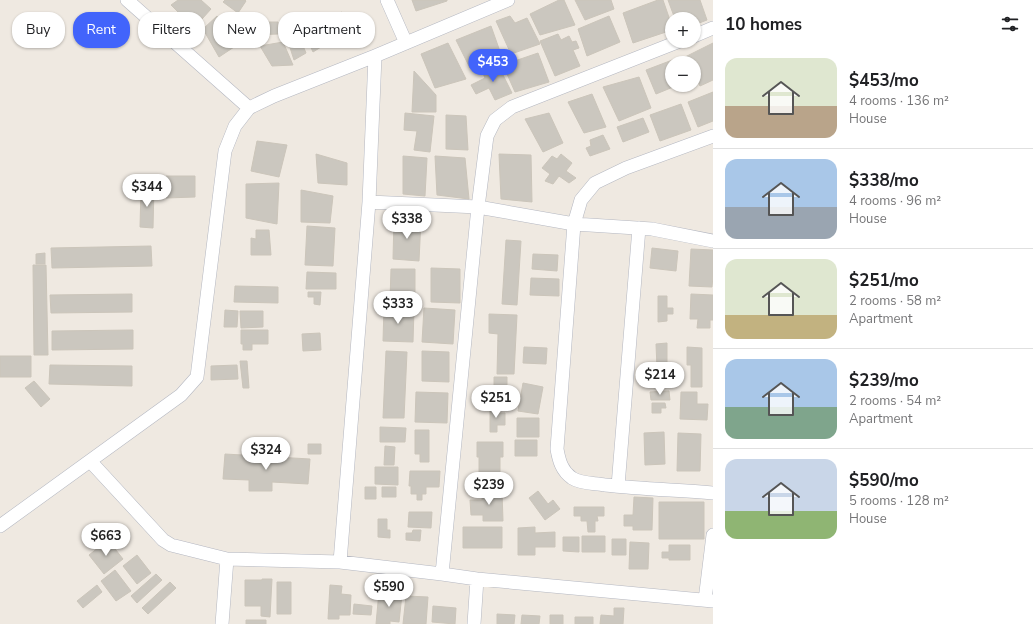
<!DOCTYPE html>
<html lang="en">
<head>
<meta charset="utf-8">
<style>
  :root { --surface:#fff; --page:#f2f2f2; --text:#202124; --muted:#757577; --line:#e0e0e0; --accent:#4264fb }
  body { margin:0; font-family:"Nunito Sans",sans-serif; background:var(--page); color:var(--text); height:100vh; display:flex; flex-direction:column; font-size:15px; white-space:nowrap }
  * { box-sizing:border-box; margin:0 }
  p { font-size:13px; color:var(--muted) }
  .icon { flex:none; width:22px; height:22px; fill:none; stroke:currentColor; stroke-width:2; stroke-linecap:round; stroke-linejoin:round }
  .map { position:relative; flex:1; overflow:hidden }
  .sheet { display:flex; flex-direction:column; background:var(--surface); width:320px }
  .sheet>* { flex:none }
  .guide { position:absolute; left:12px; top:12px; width:380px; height:36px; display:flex; gap:8px }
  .buttons { position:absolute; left:665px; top:12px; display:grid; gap:8px }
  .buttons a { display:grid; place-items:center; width:36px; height:36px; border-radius:50%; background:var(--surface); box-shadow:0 1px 3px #0004; font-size:20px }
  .price { position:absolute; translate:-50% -34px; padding:0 9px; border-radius:14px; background:#fff; color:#222; font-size:13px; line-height:26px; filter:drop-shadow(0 1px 2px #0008) }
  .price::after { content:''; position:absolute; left:50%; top:24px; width:12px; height:9px; margin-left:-6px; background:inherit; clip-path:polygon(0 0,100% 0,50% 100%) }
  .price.on { background:var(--accent); color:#fff }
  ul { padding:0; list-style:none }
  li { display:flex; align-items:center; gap:12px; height:100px; padding:0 12px }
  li+li { border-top:1px solid var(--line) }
  li span { display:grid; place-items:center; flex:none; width:112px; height:80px; border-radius:12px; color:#555 }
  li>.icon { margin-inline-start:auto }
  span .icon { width:48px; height:48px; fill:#fffc; stroke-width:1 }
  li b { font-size:17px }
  h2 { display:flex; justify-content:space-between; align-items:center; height:48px; padding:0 12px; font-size:17px }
  .tag { padding:0 14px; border-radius:16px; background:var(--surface); box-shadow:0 1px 3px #0004; font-size:14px; line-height:36px }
  .tag.on { background:var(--accent); color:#fff }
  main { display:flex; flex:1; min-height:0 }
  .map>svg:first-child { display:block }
  .building { fill:#cbc7bf; stroke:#cbc5ba }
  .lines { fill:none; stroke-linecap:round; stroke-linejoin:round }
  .minor-casing { stroke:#b4b7c1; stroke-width:14 }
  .minor { stroke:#fff; stroke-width:13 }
</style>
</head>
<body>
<main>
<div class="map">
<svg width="713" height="624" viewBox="0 0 713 624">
  <rect width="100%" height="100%" fill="#efe9e1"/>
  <!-- building -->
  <path class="building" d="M178,0H201L211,9L194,28L171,5Z
    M225,0H245L246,1L238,13L223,2Z
    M412,0H447V1L416,11Z
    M559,0H564L575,25L540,35L530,14Z
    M575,0H611L614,9L585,20Z
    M658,0H663L672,26V30L633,43L623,13Z
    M668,0H700L707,20L694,25V19H675Z
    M342,12L353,27L313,52L303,30Z
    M217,16L243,41L219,57L203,29Z
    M510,16L515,23L527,18L540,44L511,54L496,21Z
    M609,16L620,42L587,56L578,29Z
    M250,22H278V34L251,35Z
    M491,26L503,60L470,68L456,40Z
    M297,31L306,53L294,60L286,35Z
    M558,34L561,40L569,36L572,42L576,41L579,48L573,50L580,66L555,76L540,41Z
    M283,42L293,65L272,66L260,46Z
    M448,43L466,79L435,88L421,54Z
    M713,43V80L700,86L694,74V63H688L685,57Z
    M538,53L549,82L515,92L503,65Z
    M675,59L677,63H672V85H678L656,94L646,70Z
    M498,65L512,93L495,100L489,88L476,94L471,85L485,78L482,71Z
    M414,71L436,95V112H412Z
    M639,77L651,108L619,121L603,87Z
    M713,92V121L698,127L688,102Z
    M592,94L606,127L584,133L568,102Z
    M681,104L691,130L660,141L650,115Z
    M405,113L434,116L430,152L414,150L417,131L404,130Z
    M549,113L563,143L543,152L525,119Z
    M446,115L466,116L468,150L446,149Z
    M643,118L649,132L623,142L617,127Z
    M603,135L610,149L590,156L586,148L591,146L590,140Z
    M257,141L287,145L279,177L251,171Z
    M316,154L347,163V185L318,183Z
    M499,154L531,155L532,202L501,199Z
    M561,154L572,163L566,171L576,178L569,183L559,176L553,184L545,181L550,174L542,168L552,156L557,159Z
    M403,156L427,158L425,196L403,194Z
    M435,156L465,158L469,199L437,195Z
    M166,176H195V197L166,198Z
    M279,183L277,224L246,218V184Z
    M154,186L153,228L140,227L141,189Z
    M301,190L333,196L330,223L301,222Z
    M394,219L421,220L419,261L393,259Z
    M307,226L335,228L333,266L305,265Z
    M256,230H269L271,255H251V238L256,239Z
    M506,240L521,241L517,305L502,304Z
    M151,246L152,266L52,268L51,248Z
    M652,248L678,251L676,271L650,268Z
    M691,249L713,250V276L712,287L689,286Z
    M45,253V264H36V254Z
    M533,254L558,255L557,271L532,269Z
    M33,265H46L48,355H34Z
    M431,268L460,269V303L431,302Z
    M391,269H415V300H390Z
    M307,272L336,273V289H306Z
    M531,278L559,279V296L530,295Z
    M235,286L278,287V303L234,302Z
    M308,292H321L320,305L314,304V297H308Z
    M132,294V312L51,313L50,295Z
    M691,294L713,295V320H710V328H697L698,319H690Z
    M658,296H667V308H673V314H667V321L658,322Z
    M384,308L414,309L413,342L383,341Z
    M424,308L455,310L453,344L422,342Z
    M225,310L238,311L237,327H224Z
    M240,311H263V327L241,328Z
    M489,314L517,315L514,374H497L498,334L489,333Z
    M133,330V349L52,350V331Z
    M241,330H268V344H252V350H243V344H241Z
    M320,333L321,350L303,351L302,334Z
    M667,343V368H657L656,344Z
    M524,347L547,348L546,364L523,363Z
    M687,347L702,348V387H691V365H687Z
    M386,351L407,352L404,418H383Z
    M422,351L449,352V382L422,381Z
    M0,356H31V377H0Z
    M240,361H247L249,388H243Z
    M50,365L132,366V386L49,384Z
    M237,365L238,379L211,380V366Z
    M494,377H507V390L494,389Z
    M34,381L50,399L41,407L25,388Z
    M523,383L543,387L538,414L518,411Z
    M669,391L670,400H651L650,392Z
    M416,392L448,393L447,423L415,422Z
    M681,392H697V404H708L707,420L680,419Z
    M652,403H665L666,408H661V413H652Z
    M490,406H497V413H505V425H497V432H490Z
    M517,418H539V437H517Z
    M380,427L406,428L405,442H380Z
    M415,430H429V462H420V454H415Z
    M664,432L665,464L645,465L644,433Z
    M678,433L701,434L700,471H677Z
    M515,440H537V456H515Z
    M477,442H503V457H500V474L479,473V457H477Z
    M308,444H321V454H308Z
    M385,446L395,447L394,465H384Z
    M225,454L310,459L308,484L272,482V491H249V480L223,479Z
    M375,467H398V485L375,484Z
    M410,471H440L439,487H426V494H422V500H417V494H411V486H409Z
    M365,487H376V499H365Z
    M382,487H396V497H382Z
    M482,491H502L503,521H483V515H471L470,500H482Z
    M538,491L548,504L553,500L560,509L545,520L529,498Z
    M634,497L653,498L652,530H633V526H624V515H633Z
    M659,502H704V539H659Z
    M574,507H604V516H597L598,521H595V532H588L587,521H581V516H574Z
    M409,512H432L431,528L408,527Z
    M378,519H387V530H390V538L378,537Z
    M463,527H502V548H463Z
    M535,527V533L555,532V547H535V555H518V528Z
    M413,530H421L420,541L406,540V533H412Z
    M582,536H605V552H582Z
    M563,537H579V552L563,551Z
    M612,539H626V555H612Z
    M108,540L123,559L104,574L89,555Z
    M630,542L649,543L648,569H629Z
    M669,545H690V560H669V558H662V552H669Z
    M137,555L151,573L137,584L123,566Z
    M115,570L131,591L116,601L101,581Z
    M156,574L162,580L137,603L131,596Z
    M379,578L390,579V584L379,583Z
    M262,579H272L270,617L261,616V606H245V580H262Z
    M170,582L176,588L148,614L142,608Z
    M277,582H291V614H277Z
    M97,585L102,592L83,608L77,601Z
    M330,585L342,586L341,594L351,595L350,615H339V619H328Z
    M379,591L402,594L399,622L390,621V624H376Z
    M406,596L428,597L426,624H403Z
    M354,604L372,606L371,615L353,614Z
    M433,606L456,608L455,624L432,622Z
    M614,608H624L623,624H600L601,615L614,616Z
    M497,614L515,615L514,624H497Z
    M522,615L540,616L539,624H521Z
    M550,615H563V624H550Z
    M575,617H593V624H575Z
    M246,620H266V624H246Z"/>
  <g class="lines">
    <!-- minor casing -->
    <g class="minor-casing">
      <path id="minor" d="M127,0L249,108
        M387,0L406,43
        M694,36L713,28
        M713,136L626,168L595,183L581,200L574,224L557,449C559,461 562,471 572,478C581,484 595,483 605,485C641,489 677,490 713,493
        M369,202L478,207L574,224L652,229L713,241
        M91,462L163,540L171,545L227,559L340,562L442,574L477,579L713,601
        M618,486L639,228
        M0,526L181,395L197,377L225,151L235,126L249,108L274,96L375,56L508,0
        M340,562L369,202L375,56
        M442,574L478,207L487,136L495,120L512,107L680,41
        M705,600L713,535
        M222,624L227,559
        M474,624L477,579"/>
    </g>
    <!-- minor -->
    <use href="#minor" class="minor"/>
  </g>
</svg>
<div class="buttons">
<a>+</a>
<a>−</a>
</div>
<b class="price on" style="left:493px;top:83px">$453</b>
<b class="price" style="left:147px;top:208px">$344</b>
<b class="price" style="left:407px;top:240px">$338</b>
<b class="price" style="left:398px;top:325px">$333</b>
<b class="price" style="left:660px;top:396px">$214</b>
<b class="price" style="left:496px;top:419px">$251</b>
<b class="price" style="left:266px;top:471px">$324</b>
<b class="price" style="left:489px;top:506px">$239</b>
<b class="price" style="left:106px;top:557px">$663</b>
<b class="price" style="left:389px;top:608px">$590</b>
<div class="guide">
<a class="tag">Buy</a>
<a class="tag on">Rent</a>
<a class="tag">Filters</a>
<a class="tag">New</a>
<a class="tag">Apartment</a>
</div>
</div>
<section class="sheet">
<h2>10 homes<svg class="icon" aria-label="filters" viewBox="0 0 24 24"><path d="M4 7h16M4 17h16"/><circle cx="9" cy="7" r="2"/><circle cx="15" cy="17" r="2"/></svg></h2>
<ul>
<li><span style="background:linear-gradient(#dfe7d0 60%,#b9a48a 0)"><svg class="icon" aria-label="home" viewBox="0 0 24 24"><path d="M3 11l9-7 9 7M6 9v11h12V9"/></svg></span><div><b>$453/mo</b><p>4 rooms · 136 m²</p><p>House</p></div></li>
<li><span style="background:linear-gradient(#a9c7e8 60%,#9aa5b1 0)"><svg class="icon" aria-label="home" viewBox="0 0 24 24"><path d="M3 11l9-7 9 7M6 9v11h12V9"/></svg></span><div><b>$338/mo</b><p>4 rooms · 96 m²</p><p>House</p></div></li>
<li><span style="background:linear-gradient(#dfe7d0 70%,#c2b280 0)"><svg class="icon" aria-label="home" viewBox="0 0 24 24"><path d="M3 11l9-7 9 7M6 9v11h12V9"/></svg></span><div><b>$251/mo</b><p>2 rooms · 58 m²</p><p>Apartment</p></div></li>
<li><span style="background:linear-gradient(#a9c7e8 60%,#7fa58c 0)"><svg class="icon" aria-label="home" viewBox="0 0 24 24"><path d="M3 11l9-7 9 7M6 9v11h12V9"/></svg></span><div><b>$239/mo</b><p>2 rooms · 54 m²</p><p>Apartment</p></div></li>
<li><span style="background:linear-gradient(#c9d6e8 65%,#8fb573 0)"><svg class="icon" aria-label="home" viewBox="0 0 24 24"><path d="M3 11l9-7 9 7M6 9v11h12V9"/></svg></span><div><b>$590/mo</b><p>5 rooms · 128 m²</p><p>House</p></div></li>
</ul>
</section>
</main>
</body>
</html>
